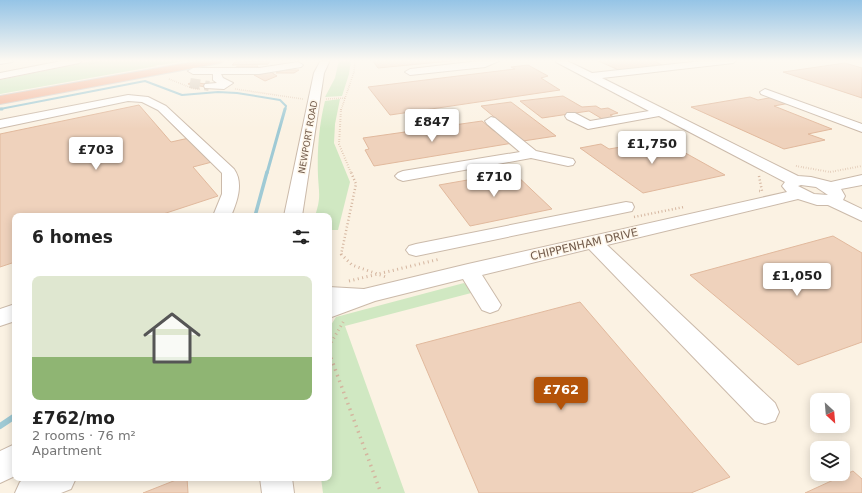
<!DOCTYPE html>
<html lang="en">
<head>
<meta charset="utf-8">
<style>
  :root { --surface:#fff; --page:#f6f6f6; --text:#222; --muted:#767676; --accent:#b45309 }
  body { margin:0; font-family:"DejaVu Sans",sans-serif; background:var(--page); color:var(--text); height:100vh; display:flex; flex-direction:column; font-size:15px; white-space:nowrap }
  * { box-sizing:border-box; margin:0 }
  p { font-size:13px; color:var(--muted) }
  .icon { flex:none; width:22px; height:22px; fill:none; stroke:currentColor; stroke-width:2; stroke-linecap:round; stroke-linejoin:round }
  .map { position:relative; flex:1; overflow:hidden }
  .panel { position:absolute; left:12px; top:213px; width:320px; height:268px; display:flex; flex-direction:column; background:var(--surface); border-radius:8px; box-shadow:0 2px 10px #0003 }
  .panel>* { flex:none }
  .needle { width:26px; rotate:154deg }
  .buttons { position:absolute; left:810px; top:393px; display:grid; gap:8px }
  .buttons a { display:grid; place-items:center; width:40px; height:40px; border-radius:8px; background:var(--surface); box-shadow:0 2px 10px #0003; font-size:20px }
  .price { position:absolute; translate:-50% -34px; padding:0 9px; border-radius:4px; background:#fff; color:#222; font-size:13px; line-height:26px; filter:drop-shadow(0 1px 2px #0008) }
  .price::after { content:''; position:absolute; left:50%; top:24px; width:12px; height:9px; margin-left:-6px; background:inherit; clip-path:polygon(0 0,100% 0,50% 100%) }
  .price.active { background:var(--accent); color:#fff }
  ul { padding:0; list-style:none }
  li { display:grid; align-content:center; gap:8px; height:212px; padding:0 20px }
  li span { display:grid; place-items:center; height:124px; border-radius:8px; color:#555 }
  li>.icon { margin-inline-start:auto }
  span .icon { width:72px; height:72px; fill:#fffc; stroke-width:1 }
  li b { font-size:17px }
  h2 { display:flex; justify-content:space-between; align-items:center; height:48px; padding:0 20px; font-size:17px }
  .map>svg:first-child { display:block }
  .green { fill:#d0e8c2 }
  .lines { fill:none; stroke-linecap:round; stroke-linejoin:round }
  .stream-far3 { stroke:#9fcad5; stroke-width:2 }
  .stream-far2 { stroke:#9fcad5; stroke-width:3 }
  .stream-far1 { stroke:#9fcad5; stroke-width:3.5 }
  .stream { stroke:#9fcad5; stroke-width:6 }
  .building { fill:#efd2bc; stroke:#e1b99d }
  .minor-tunnel { stroke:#d8ccbd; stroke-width:10; stroke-dasharray:10 5; stroke-linecap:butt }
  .minor-casing { stroke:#cbbaaa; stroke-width:2 }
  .highway-casing { stroke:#d7d1cc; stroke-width:2 }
  .path-far4 { stroke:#d4b59f; stroke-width:1.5; stroke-dasharray:0.5 1.5; stroke-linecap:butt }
  .path-far3 { stroke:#d4b59f; stroke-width:2; stroke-dasharray:0.5 2; stroke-linecap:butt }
  .path-far2 { stroke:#d4b59f; stroke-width:2.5; stroke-dasharray:1 2.5; stroke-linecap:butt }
  .path-far1 { stroke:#d4b59f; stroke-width:3; stroke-dasharray:1 3.5; stroke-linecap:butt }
  .path { stroke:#d4b59f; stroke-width:3.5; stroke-dasharray:1.5 4.5; stroke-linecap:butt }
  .minor { fill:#fff; fill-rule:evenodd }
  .highway { fill:#f3b69c; fill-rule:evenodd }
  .labels { text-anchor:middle; stroke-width:3; stroke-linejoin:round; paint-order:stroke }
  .far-street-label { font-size:9px; fill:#715a4a; stroke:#fef6e9 }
  .street-label { font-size:11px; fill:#715a4a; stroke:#fef6e9 }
</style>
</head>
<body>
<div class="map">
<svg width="862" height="493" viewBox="0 0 862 493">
  <rect width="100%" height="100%" fill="#fbf2e3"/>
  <!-- green -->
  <path class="green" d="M95,60H191L161,65H155L157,66L0,94V80Z
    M339,60H351L349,74L342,96L325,97L335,78Z
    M340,99L335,124L334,143L350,182L338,230H329V216H315C321,198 319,194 318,176C317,150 319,125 325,101Z
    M464,283L475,292L345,326L405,493H323L321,478H329V328L336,317Z"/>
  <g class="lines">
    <!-- stream-far3 -->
    <path class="stream-far3" d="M0,109L145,81L182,95L218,92L237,93L280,100L286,106L285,110"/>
    <!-- stream-far2 -->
    <path class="stream-far2" d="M0,109H2
      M267,173L285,109"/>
    <!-- stream-far1 -->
    <path class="stream-far1" d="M255,216L267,172"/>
    <!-- stream -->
    <path class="stream" d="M0,426L15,416"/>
  </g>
  <!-- building -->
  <path class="building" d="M372,60H460L378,68Z
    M596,60H667L654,61L664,66L621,71Z
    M270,61L268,64L232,65L235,62Z
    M845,63L862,68V98L783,72Z
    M528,65L548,76L541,78L560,90L390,115L368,87L515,69L511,67Z
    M238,66H258L256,70H231Z
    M283,70H299L294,73H276Z
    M271,72L277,76L265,81L254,75Z
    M192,82L212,85L206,87L188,84Z
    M563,96L582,107L596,106L601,109L608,108L618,113L610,115L616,118L604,120L589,111L542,118L520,101Z
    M750,97L758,100L774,97L790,103L774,106L832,129L808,134L825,140L784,149L691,107Z
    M511,102L556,136L523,141L481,106Z
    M139,105L171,142L189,138L212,162L193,167L218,196L157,216H15V262L0,267V134Z
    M482,121L494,131L498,130L513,143L374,166L365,150L369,149L363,138Z
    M662,140L725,175L643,193L580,148L601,144L609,149Z
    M513,172L552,209L470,226L439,185Z
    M833,236L862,253V342L798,365L690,275Z
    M580,302L730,477L691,493H479L416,345Z
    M853,471L862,479V493H805Z
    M181,478H187L188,493H143Z"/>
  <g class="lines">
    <!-- minor-tunnel -->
    <path class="minor-tunnel" d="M190,83L209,86"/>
    <!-- minor casing -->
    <g class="minor-casing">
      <path id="minor" d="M0,60H14L12,62L0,64Z
        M67,60H84L79,63L0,79V73Z
        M321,60H330L324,73L302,216H284L314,73Z
        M488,60H501L485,67L410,75L405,72L410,69Z
        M555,60H565L592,73L711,60H737L733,63L602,78L798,176L811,177L831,182L862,175V185L841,189L845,196L843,200L862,209V221L828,205H817L798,199L607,245L775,403L779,412L775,421L765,424L755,421L589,249L482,275L501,305L498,310L490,313L482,310L463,279L375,301L329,318V287L364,289L468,264L787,192L782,186L785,182L659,116L588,129L567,119L565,116L567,113H575L590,121L649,111L556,62ZM801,185L816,187L828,195L814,194L798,186Z
        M298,62L303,65L301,67L259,74H221L223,78L233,83L224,89L205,88L204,86L205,84L217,83L213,80V74H193L188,71L193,68H259Z
        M765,89L862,124V132L761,94L760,92Z
        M128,95L148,97L166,106L234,169C244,183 237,202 231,216H213L222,194V173L158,110L142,102L128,101L0,128V120Z
        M491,117L495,118L536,151L573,159L575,162L573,165L568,166L531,158L403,181L398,179L395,176L398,173L403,171L520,152L487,124L485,121Z
        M626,202L632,203L634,207L632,211L416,256L409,254L406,250L409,246L416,244Z
        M15,304V321L0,326V309Z
        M15,444V476L0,483V451Z
        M25,478H76L71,489L61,493H15L20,482Z
        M260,478H292L294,493H262Z"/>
    </g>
    <!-- highway casing -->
    <g class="highway-casing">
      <path id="highway" d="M204,60H225L220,63L0,104V96Z"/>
    </g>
    <!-- path-far4 -->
    <path class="path-far4" d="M89,64L107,60
      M169,79L194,89H200
      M235,89L303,99
      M326,99L345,98
      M341,110L354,72L355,60"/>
    <!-- path-far3 -->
    <path class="path-far3" d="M341,109L339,144L351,173
      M796,166L830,172L862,166"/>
    <!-- path-far2 -->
    <path class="path-far2" d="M759,176L762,191H759
      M634,217L684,207
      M341,255L356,184L351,172"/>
    <!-- path-far1 -->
    <path class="path-far1" d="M341,254L352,265L386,277
      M349,281L440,259
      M329,346L345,319
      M329,354L331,359"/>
    <!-- path -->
    <path class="path" d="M331,358L381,493"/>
    <!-- minor -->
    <use href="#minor" class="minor"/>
    <!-- highway -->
    <use href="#highway" class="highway"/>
  </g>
  <!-- sky -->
  <linearGradient id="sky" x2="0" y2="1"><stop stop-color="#95c4e6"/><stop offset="0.47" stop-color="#fdf9f2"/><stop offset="1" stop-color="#fdf9f2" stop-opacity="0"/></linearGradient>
  <rect width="862" height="129" fill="url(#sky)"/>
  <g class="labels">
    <!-- far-street labels -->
    <g class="far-street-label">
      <text transform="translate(308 137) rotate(-80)" y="3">NEWPORT ROAD</text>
    </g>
    <!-- street labels -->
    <g class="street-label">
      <text transform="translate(584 244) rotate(-13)" y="4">CHIPPENHAM DRIVE</text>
    </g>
  </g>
</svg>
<div class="buttons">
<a><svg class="needle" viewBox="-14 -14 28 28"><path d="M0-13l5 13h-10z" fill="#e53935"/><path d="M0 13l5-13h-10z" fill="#767676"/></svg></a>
<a><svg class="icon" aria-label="layers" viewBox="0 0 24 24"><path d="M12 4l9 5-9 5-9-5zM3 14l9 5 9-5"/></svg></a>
</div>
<b class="price" style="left:432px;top:143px">£847</b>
<b class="price" style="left:652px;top:165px">£1,750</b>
<b class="price" style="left:96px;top:171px">£703</b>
<b class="price" style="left:494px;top:198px">£710</b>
<b class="price" style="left:797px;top:297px">£1,050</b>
<b class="price active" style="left:561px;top:411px">£762</b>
<section class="panel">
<h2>6 homes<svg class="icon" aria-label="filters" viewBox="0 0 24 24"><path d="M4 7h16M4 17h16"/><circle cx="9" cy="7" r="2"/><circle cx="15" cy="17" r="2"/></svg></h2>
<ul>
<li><span style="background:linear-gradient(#dfe7d0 65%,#8fb573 0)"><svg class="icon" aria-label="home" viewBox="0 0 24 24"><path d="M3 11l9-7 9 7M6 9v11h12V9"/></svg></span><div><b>£762/mo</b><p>2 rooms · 76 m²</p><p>Apartment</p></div></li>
</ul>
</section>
</div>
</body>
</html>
